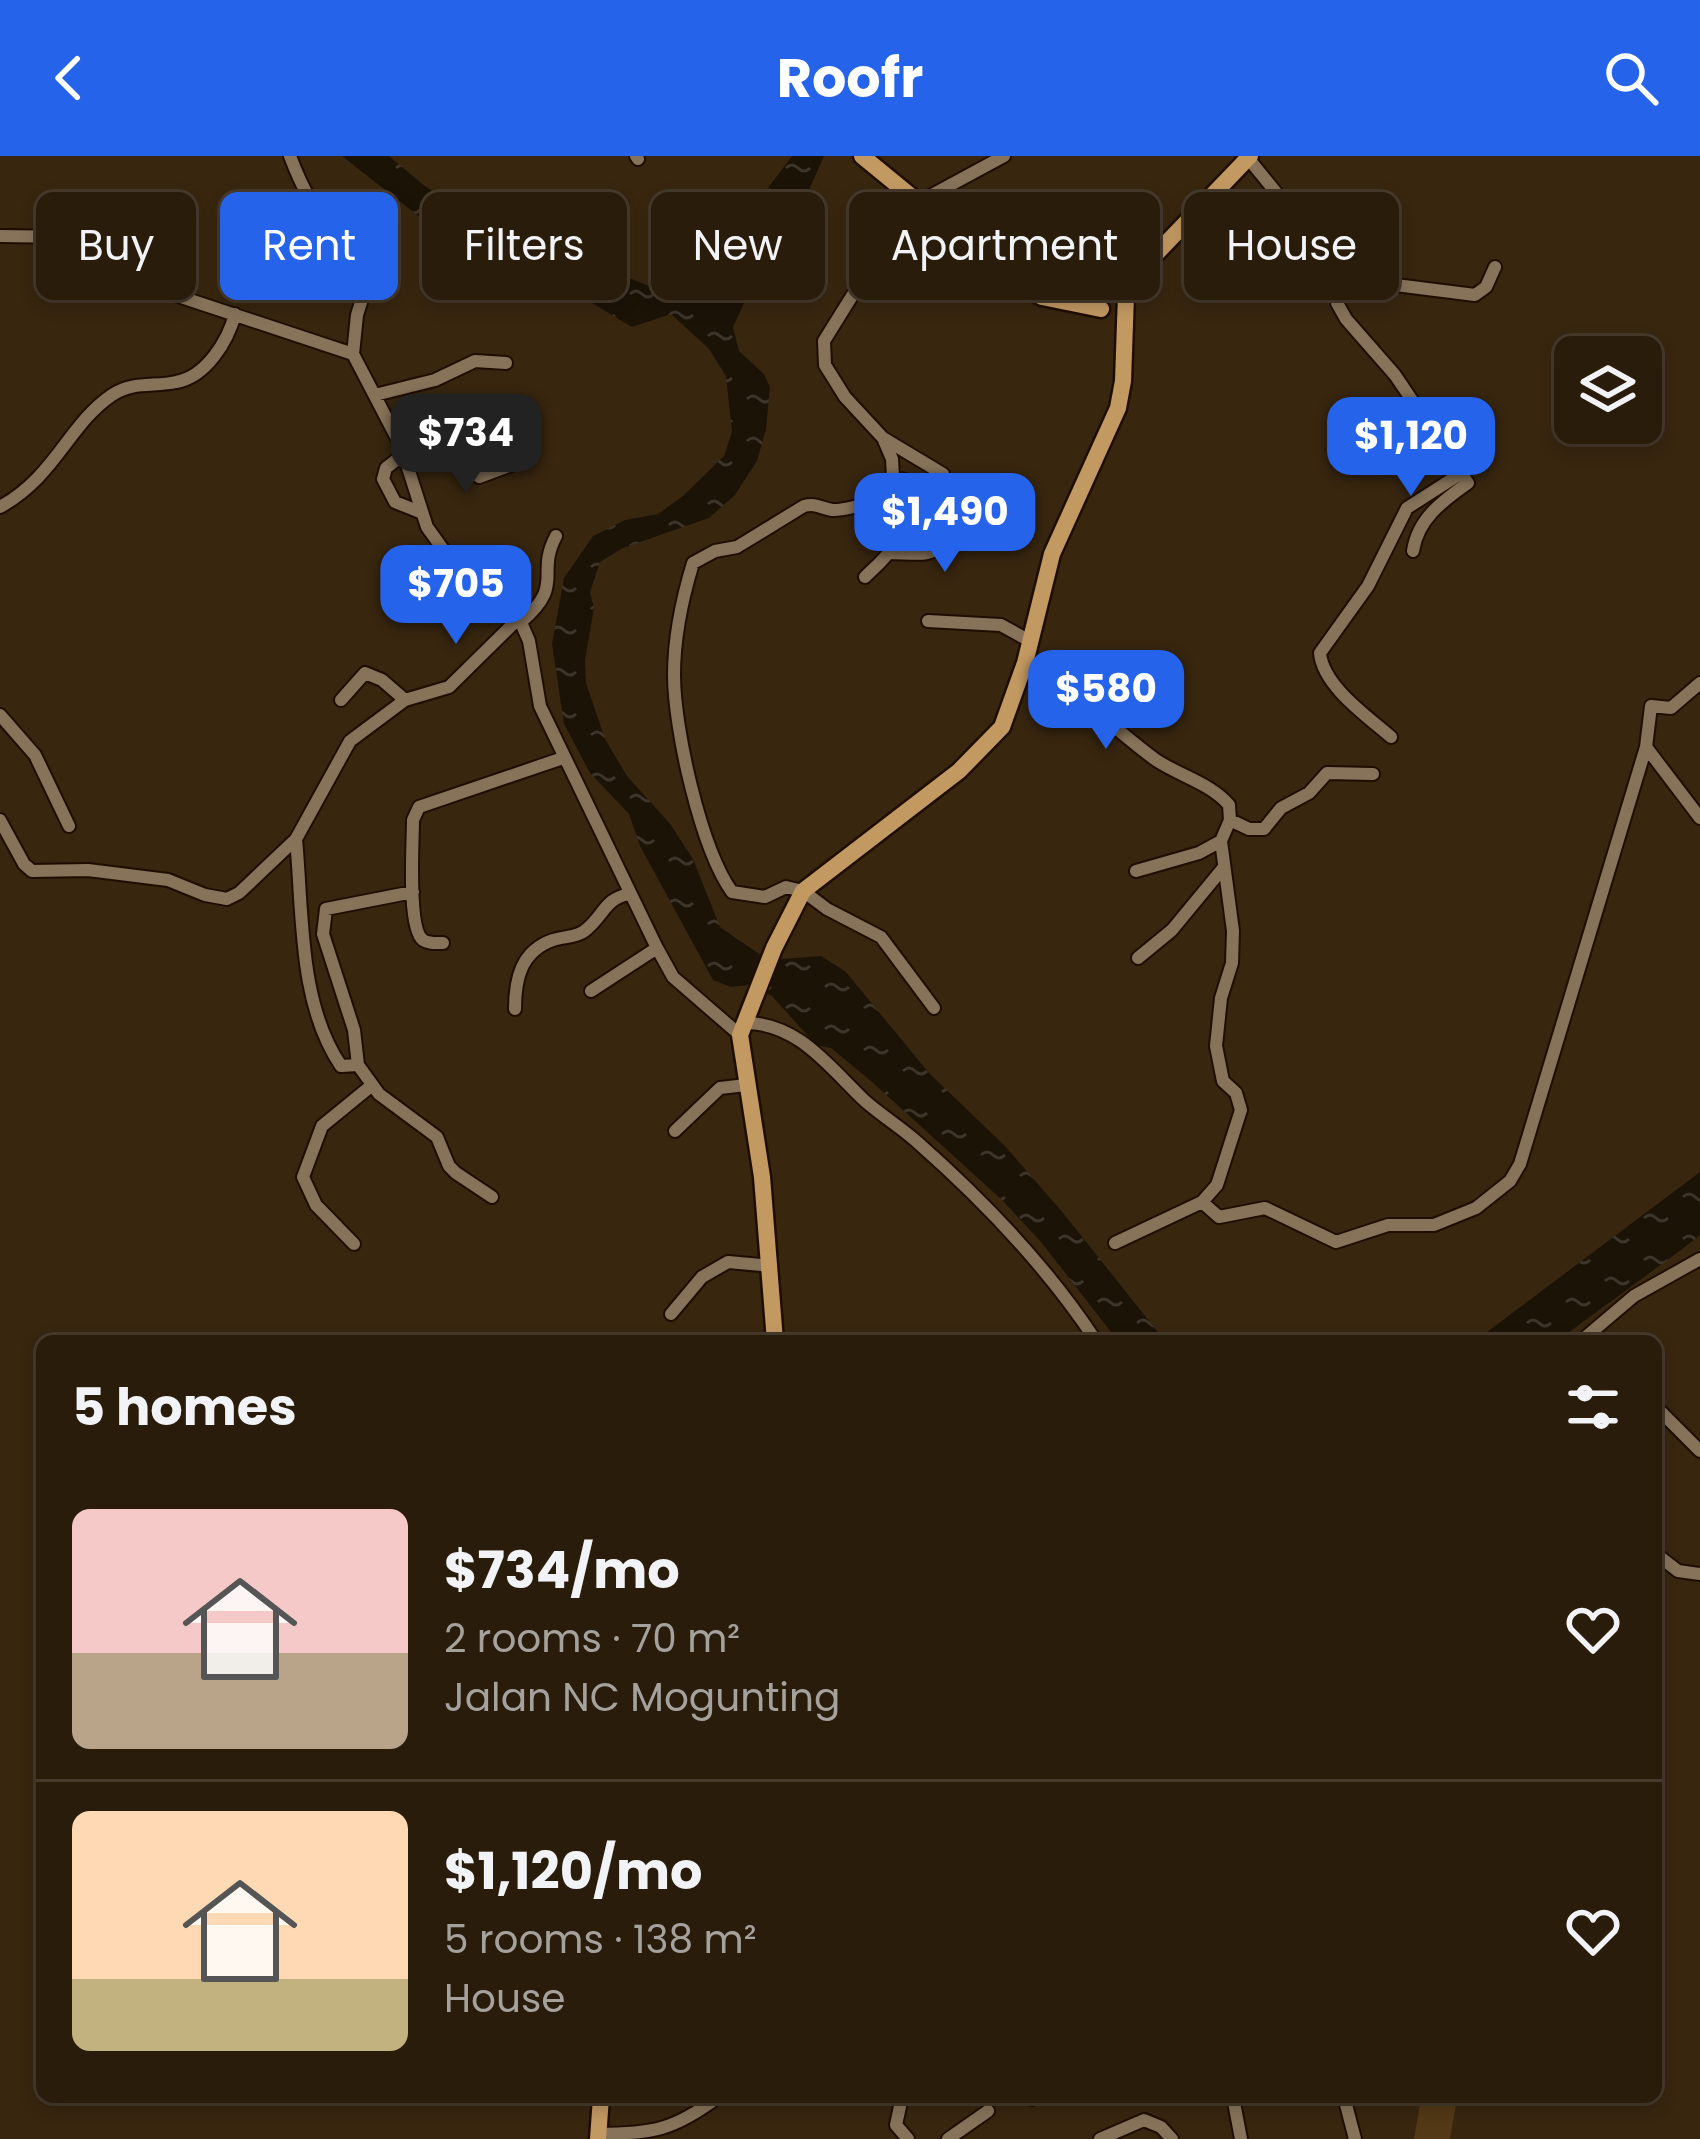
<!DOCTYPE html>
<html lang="en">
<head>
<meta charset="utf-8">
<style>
  :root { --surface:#2a1c0b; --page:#322514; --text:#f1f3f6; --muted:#a5a19d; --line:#463a2c; --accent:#2563eb }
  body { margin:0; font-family:Poppins,sans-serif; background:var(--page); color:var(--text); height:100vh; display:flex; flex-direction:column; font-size:45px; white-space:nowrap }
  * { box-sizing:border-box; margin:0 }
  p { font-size:39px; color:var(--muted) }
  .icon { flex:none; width:66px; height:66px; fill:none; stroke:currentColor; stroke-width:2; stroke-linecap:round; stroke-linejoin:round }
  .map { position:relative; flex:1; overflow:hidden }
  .sheet { position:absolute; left:36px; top:1179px; width:1626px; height:768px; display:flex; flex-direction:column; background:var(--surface); border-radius:18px; box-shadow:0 6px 18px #0003,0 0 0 3px var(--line) }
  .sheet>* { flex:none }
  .guide { position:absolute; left:36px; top:36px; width:1629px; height:108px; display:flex; gap:24px }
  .tools { position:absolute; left:1554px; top:180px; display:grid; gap:24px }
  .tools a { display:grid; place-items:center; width:108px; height:108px; border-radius:18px; background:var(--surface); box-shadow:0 6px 18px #0003,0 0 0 3px var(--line); font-size:60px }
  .price { position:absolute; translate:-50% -102px; padding:0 27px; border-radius:24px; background:var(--accent); color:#fff; font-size:39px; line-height:78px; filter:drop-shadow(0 3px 6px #0008) }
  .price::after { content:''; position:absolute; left:50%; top:72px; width:36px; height:27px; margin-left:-18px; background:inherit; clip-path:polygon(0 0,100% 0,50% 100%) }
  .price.on { background:#222; color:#fff }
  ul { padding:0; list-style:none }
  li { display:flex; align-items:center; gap:36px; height:300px; padding:0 36px }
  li+li { border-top:3px solid var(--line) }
  li span { display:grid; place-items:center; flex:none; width:336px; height:240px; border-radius:18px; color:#555 }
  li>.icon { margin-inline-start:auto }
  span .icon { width:144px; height:144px; fill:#fffc; stroke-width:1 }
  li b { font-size:51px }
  h2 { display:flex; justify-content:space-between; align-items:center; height:144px; padding:0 36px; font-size:51px }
  .chip { padding:0 42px; border-radius:18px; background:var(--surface); box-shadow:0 6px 18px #0003,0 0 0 3px var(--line); font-size:42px; line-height:108px }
  .chip.on { background:var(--accent); color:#fff }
  header { display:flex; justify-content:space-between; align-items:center; height:156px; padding:0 36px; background:var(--accent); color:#fff; font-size:54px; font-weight:700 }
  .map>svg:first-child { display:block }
  .green { fill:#533916 }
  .water { fill:url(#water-ripples) }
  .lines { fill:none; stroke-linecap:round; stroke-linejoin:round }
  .minor-casing { stroke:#1f0e00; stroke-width:16 }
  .major-casing { stroke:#1f0e00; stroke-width:21 }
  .minor { stroke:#87735a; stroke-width:12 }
  .major { stroke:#c39962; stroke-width:16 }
</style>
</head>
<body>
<header><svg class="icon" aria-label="back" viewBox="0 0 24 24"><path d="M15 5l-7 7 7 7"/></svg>Roofr<svg class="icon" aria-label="search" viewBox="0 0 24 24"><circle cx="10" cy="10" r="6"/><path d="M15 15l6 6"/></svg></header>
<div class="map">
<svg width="1700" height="1983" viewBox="0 0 1700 1983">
  <defs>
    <pattern id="water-ripples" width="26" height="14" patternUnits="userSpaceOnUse" patternTransform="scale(3)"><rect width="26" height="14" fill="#1c1307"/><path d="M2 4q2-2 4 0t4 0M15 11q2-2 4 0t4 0" fill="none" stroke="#3d352a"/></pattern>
  </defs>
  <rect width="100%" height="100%" fill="#38260f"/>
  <!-- green -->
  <path class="green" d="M1421,1942L1456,1948L1450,1983H1414Z"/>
  <!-- water -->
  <path class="water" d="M342,0H389L426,31L472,59L649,130C673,123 686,98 708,90C727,84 728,89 744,74V64L792,0H824L804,45L772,87L733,171L739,195L764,218L770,231L766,273L757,305L735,339L709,362L623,392L600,406L590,436L594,452L585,504L586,527L605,583L627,620L671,669L693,703L720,771L768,804L821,800L846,816L929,917L1005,990L1064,1058L1165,1185H1118L1041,1086L1002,1044L872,926L831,892L816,889L772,840L750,829L731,831L713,824L640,690L629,658L590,617L564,568L552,488L564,422L593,380L625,364L658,358L684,339L724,300L732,276L726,220L709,193L671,158L632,171L587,144L463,95Z
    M1700,1016V1079L1681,1094L1557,1185H1475Z"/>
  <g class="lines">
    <!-- minor casing -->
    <g class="minor-casing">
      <path id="minor" d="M290,0C300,27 319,67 342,84C354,93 366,94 373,108L357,159L353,198
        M636,0L638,3
        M1248,2L1330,103L1340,122L1337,147L1346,163L1395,219L1468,327C1443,345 1418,362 1413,395
        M0,80L72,81L101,91L175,139L353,198L401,290L427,371L455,410L494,437L519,462L529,485L540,550L657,792L673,821L740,879
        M1340,122L1475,139L1486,131L1495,111
        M375,239L435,224L475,205L506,207
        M883,282L892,303L893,321L935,331L941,329L943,318L883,282L845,241L825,209L824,185L898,66L919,46L1004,0
        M401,290L422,284L448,287L479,321L525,304
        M404,298L386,312L383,323L395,346L420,356
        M0,351C56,320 68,269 112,239C133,225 154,231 176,226C206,221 228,185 235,158
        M889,397C933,398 935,404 956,364
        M865,421C881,405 904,389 894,364C890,354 881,349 871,349C858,348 845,355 832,354C820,352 816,347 804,350L737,391L715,395L693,407C682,443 674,481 674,519C674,573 701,693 732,736L765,741L786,731L803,735L827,753L881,781L934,852
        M928,465L1001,469L1030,485
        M521,466C566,427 535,420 556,380
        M1025,507C1074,531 1112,572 1156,604C1180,620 1210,627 1229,649L1230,664L1221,685L1233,775L1232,807L1221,842L1216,890L1223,925L1236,937L1241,954L1217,1029L1202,1046L1115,1087
        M341,544L365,517L382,524L405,544
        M0,559L35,599L69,670
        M1391,581C1367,560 1323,530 1320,497L1368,430L1407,352L1460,318
        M1646,591L1700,662
        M0,664L24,708L32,715L88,714L168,724L205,739L227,743L239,737L296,683L350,585L405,544L449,531L519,462
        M1230,664L1249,673H1264L1281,652L1309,637L1327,617L1373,618
        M296,683C303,756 298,847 341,910L358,909
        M1136,715L1199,697L1221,685
        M413,736L326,753L323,778L354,874L358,909L379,938L437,981L449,1010L456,1017L492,1041
        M443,787C436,787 429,788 423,784C407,772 413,686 413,664L419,651L563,602
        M1138,802L1172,774L1224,711
        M591,835L657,792
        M515,853C515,823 521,795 553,784C565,780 578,782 588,772C605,757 605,743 629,738
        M744,867C798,866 830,912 865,945C881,959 900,971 916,985C982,1043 1048,1112 1096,1185
        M675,975L720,932L746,929
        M1202,1046L1219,1061L1265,1052L1336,1086L1388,1069H1434L1476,1052L1510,1025L1520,1008L1646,591L1651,550L1671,552L1700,527
        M354,1088L316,1049L303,1021L322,970L371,930
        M671,1158L702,1121L728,1106L771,1110
        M1581,1185L1634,1140L1700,1103
        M1656,1251L1700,1295
        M1656,1398L1678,1415L1700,1418
        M902,1941L896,1969L908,1983
        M1233,1941L1241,1983
        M1344,1941L1355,1983
        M1032,1943L1033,1941
        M598,1978C652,1978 674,1974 718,1941
        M948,1983L988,1955
        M1100,1983L1144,1964L1161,1971L1172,1983"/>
    </g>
    <!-- major casing -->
    <g class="major-casing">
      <path id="major" d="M862,0L1018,128L1042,141L1101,153
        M1126,139L1151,103L1250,0
        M775,1185L762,1021L740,879L774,792L803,735L959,615L1002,571L1025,507L1052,398L1118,252L1123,225L1126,139L1122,131L1107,126L1096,134L1042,141
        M598,1983L601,1941"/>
    </g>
    <!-- minor -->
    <use href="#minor" class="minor"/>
    <!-- major -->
    <use href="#major" class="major"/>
  </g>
</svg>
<div class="tools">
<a><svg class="icon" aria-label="layers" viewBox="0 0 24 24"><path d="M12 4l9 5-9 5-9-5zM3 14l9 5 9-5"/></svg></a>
</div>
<b class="price on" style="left:466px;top:340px">$734</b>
<b class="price" style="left:1411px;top:343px">$1,120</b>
<b class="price" style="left:945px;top:419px">$1,490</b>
<b class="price" style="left:456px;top:491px">$705</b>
<b class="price" style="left:1106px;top:596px">$580</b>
<div class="guide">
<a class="chip">Buy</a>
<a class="chip on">Rent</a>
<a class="chip">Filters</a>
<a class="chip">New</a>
<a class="chip">Apartment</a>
<a class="chip">House</a>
</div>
<section class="sheet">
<h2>5 homes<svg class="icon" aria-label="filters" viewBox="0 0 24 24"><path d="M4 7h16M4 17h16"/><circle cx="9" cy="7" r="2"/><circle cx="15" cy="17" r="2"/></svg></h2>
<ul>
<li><span style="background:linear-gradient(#f6c9c9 60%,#b9a48a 0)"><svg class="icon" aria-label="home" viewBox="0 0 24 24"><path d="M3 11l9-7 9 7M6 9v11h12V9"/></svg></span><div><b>$734/mo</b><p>2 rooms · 70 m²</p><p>Jalan NC Mogunting</p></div><svg class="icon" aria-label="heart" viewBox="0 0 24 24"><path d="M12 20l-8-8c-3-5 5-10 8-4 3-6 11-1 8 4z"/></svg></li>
<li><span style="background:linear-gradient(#ffd9b3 70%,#c2b280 0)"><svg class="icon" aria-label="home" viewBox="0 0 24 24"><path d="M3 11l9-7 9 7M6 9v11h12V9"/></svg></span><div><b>$1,120/mo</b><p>5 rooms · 138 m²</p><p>House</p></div><svg class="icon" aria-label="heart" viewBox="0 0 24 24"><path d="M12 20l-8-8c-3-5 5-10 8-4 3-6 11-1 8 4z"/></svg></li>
</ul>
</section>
</div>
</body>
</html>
